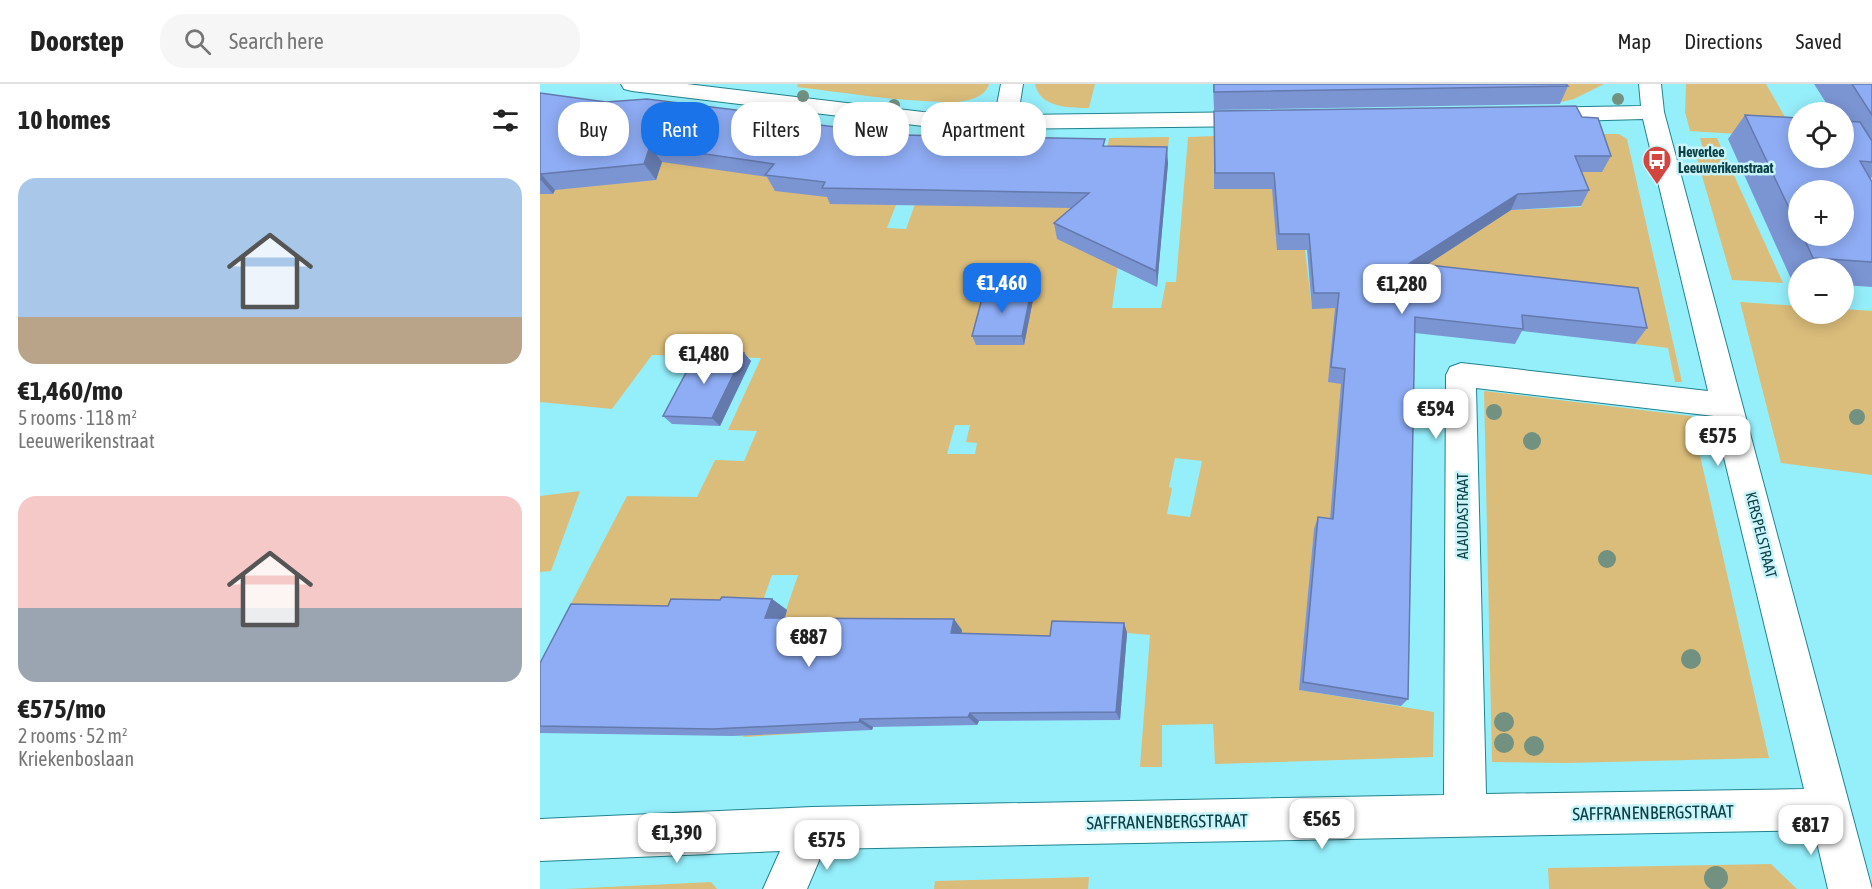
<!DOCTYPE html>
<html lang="en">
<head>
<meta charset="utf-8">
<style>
  :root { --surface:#fff; --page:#f6f6f6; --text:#222; --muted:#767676; --line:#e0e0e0; --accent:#1a73e8 }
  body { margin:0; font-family:"Asap Condensed",sans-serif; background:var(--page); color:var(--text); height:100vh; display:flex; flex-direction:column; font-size:22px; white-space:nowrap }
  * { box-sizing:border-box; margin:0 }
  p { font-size:20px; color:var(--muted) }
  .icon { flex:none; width:33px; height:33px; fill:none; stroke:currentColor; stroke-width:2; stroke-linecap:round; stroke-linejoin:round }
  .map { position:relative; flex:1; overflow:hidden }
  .drawer { display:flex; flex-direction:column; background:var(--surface); width:540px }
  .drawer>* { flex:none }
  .hud { position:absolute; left:18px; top:18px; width:570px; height:54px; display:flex; gap:12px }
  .buttons { position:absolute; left:1248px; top:18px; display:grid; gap:12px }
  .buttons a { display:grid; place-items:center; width:66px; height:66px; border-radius:50%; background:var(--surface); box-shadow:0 3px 15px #0003; font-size:30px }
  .price { position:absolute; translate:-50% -51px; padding:0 14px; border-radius:12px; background:#fff; color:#222; font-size:20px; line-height:39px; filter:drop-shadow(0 2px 3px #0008) }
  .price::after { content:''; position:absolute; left:50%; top:36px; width:18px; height:14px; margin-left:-9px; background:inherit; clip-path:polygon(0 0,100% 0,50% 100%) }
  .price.active { background:var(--accent); color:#fff }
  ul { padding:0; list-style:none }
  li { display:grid; align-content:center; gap:12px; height:318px; padding:0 18px }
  li span { display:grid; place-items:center; height:186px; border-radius:18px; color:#555 }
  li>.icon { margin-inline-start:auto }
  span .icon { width:108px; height:108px; fill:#fffc; stroke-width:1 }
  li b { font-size:26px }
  h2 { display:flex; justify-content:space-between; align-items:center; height:72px; padding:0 18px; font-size:26px }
  .tag { padding:0 21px; border-radius:24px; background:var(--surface); box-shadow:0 3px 15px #0003; font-size:21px; line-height:54px }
  .tag.active { background:var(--accent); color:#fff }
  header { display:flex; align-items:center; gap:36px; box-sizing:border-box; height:84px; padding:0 30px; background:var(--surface); border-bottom:2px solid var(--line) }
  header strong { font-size:28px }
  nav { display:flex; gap:33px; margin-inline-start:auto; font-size:21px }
  .search { width:420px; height:54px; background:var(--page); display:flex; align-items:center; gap:15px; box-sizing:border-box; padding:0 21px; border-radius:24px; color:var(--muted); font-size:22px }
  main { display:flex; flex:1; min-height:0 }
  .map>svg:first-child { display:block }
  .green { fill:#dbbd7b; fill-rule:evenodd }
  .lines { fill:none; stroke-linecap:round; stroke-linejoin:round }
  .minor-casing { stroke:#20838e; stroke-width:2 }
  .minor { fill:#fff; fill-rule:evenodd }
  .tree { fill:#729181 }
  .wall { fill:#7b95d3; fill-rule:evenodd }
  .shaded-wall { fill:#6479ac }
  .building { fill:#8fadf5; stroke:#6479ac; stroke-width:1.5 }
  .labels { text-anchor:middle; stroke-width:5; stroke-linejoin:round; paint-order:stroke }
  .far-poi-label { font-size:14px; font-weight:bold; fill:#094147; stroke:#caf4fa; text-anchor:start }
  .street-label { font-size:15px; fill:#094147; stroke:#caf4fa }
  .near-street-label { font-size:18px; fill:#094147; stroke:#caf4fa }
</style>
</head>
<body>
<header>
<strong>Doorstep</strong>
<div class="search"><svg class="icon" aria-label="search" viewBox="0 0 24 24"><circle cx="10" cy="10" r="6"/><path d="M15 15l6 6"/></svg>Search here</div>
<nav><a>Map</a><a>Directions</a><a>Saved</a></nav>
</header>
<main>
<section class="drawer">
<h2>10 homes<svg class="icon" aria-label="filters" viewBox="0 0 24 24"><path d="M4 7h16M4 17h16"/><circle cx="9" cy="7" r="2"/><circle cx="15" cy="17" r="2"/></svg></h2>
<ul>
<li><span style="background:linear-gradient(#a9c7e8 75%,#b9a48a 0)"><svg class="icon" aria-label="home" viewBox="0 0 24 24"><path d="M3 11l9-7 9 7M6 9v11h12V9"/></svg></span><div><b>€1,460/mo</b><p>5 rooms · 118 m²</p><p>Leeuwerikenstraat</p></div></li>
<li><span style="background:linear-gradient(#f6c9c9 60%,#9aa5b1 0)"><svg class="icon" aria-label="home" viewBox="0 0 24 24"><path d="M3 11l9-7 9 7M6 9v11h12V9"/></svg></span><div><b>€575/mo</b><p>2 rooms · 52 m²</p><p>Kriekenboslaan</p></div></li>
</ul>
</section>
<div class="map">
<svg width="1332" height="805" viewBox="0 0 1332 805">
  <rect width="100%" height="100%" fill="#95effb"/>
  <!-- green -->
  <path class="green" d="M258,0H449C445,16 419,19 405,18C356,17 306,9 257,3Z
    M555,0L549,24C530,24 500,24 495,0Z
    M995,0H1064L1034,15L1012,20Z
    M1146,0H1226L1253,47L1228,52L1150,47L1145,28Z
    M1050,50H1079L1087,55L1142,298H1135L1128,264L1095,260L1088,220L924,254L813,106L970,126L1041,123L1027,89Z
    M674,52L732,100L765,166L772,224H832L801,300L807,450L774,445L760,606L894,628L893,673L675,680L673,640L622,641V683H600L610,551L587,549L514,577L420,559L422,546L268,649L203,653L258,491H232L220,525L0,579L87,412L157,413L175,376L204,377L217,347L188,346L221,274L112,271L72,325L0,318V110L13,109L28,83L124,71L356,121L347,144L366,145L375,120L529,55L581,160L572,224H621L626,198H636L648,53ZM415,341H430L426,358L437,359L435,370H407ZM635,374L662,377L650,433L627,430L632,404L629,403Z
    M629,53L625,94L565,78L569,54Z
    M1160,54H1177L1243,199L1192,196L1154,64L1163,65Z
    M1200,218L1258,222V230H1304V225L1332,227V391L1241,379Z
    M944,307L1151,332L1229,674L1027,679L952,678Z
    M40,407L11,487L0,488V412Z
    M1231,780L1257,805H1009L1008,784Z
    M549,793L548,805H394L395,797Z
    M171,798L177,805H25Z"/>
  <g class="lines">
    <!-- minor casing -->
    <g class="minor-casing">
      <path id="minor" d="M81,0H147L383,28L455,31L461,0H483L478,31L718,28L726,30L729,35L726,40L718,42L465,45L383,42L92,7L84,5Z
        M1099,0H1121L1124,28L1332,805H1288L1274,746L284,765L267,805H223L240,767L0,777V735L272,723L904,711L906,291L910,283L921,279L1168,307L1103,35L994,38L986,36L983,31L986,26L994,24L1101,22ZM936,304L1174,332L1264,705L946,710Z"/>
    </g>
    <!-- minor -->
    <use href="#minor" class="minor"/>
  </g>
  <!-- trees -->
  <g class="tree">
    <circle cx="263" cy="12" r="6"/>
    <circle cx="1078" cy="15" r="6"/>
    <circle cx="354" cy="21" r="6"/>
    <circle cx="954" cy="328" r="8"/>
    <circle cx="1317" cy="333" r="8"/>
    <circle cx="992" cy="357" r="9"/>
    <circle cx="1067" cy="475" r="9"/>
    <circle cx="1151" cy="575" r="10"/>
    <circle cx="964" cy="638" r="10"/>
    <circle cx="964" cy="659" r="10"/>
    <circle cx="994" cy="662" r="10"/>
    <circle cx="1176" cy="794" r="12"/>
  </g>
  <!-- wall -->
  <path class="wall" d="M673,0L1028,2L1020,20L674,26Z
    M1274,0H1332V93L1330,95L1332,98V203L1304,201V184H1258V197H1252L1188,55L1205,31L1304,74V28H1292ZM1258,106L1304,152H1258Z
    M0,9L66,18L260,34L263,39L311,45L313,50L566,62L628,79L617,203L517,155L514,139L531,124L290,120L287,113L235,107L227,93L122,78L116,96L15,106L13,110H0Z
    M674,27L1042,33L1071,72L1062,88H1042L1049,106L1041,122L971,126L887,181L1107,244L1095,260L982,247L975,260L875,249L868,615L861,622L759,606L774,445L778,433L790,435L801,300L788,298L795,224L772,225L767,166H737L732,105H674Z
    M493,216L484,261H436L432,252Z
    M204,269L211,277L180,342L132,340L123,332Z
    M232,515L247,526L245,534L422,546V549L510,552L584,539L587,549L580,636L439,637L437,641L333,643L332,646L192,652L0,649V579L128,522L180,516Z"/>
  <!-- shaded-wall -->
  <path class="shaded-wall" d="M260,34L268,50L257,38Z
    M110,62L122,78L116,96L104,80Z
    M627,63L628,79L617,203L616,187Z
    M1,90L15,106L13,110L0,95Z
    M978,110L971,126L865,195L870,179Z
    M491,207L493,216L484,261L482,252Z
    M204,269L211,277L180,342L172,334Z
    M232,515L247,526L241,544L225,534Z
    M414,535L422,546L420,559L411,549Z
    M584,539L587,549L580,636L576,628Z
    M430,629L439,637L437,641L428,633Z
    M320,635L333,643L332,646L319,638Z"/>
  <!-- building -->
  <path class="building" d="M674,0H1026L1028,2L674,8Z
    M1312,0H1332V31Z
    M0,9L66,18L107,15L260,34L257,38L311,45L308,50L565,55L563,62L627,63L616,187L514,139L549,109L282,104L285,98L225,91L234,80L110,62L104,80L1,90L0,91Z
    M1036,22L1042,33L1058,34L1071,72H1035L1049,106L978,110L870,179L1098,204L1107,244L982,231L983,245L875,233L868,615L763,598L778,433L793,435L805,285L791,283L799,209H774L769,150H739L734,89H675L674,27Z
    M1205,31L1258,34V74H1304V37L1320,38L1332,57V78L1320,77L1332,98V178L1273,174L1263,152H1304V106H1258V143Z
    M444,207H491L482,252H432Z
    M157,268L204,269L172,334L123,332Z
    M182,513L232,515L225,534L414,535L411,549L510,552L512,537L584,539L576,628L430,629L428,633L320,635L319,638L173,645L0,642V579L31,520L128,522L131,515L180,516Z"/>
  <!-- icons -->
  <defs>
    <g id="bus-pin" transform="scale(1.5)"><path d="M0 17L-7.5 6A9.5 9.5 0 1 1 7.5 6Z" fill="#d3453f" stroke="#caf4fa"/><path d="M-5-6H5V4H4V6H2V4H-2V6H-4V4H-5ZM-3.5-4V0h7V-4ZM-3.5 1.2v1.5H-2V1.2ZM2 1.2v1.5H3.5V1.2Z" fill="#fff"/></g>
  </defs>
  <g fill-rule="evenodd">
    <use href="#bus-pin" x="1117" y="76"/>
  </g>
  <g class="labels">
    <!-- far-poi labels -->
    <g class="far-poi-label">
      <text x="1138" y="73">Heverlee<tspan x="1138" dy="16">Leeuwerikenstraat</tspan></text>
    </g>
    <!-- street labels -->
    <g class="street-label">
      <text transform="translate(923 432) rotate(-90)" y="5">ALAUDASTRAAT</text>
      <text transform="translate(1221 451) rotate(76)" y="5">KERSPELSTRAAT</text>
    </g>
    <!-- near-street labels -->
    <g class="near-street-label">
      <text transform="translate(1113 729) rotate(-1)" y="6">SAFFRANENBERGSTRAAT</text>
      <text transform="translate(627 738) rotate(-1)" y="6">SAFFRANENBERGSTRAAT</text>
    </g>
  </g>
</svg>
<div class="buttons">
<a><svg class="icon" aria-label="locate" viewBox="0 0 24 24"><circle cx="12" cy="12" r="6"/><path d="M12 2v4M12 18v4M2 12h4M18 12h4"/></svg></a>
<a>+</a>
<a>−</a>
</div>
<b class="price active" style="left:462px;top:230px">€1,460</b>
<b class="price" style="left:862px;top:231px">€1,280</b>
<b class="price" style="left:164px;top:301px">€1,480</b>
<b class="price" style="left:896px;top:356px">€594</b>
<b class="price" style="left:1178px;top:383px">€575</b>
<b class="price" style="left:269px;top:584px">€887</b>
<b class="price" style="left:782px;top:766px">€565</b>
<b class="price" style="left:1271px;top:772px">€817</b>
<b class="price" style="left:137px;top:780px">€1,390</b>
<b class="price" style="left:287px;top:787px">€575</b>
<div class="hud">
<a class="tag">Buy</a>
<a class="tag active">Rent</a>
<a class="tag">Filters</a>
<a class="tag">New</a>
<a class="tag">Apartment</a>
</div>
</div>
</main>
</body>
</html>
